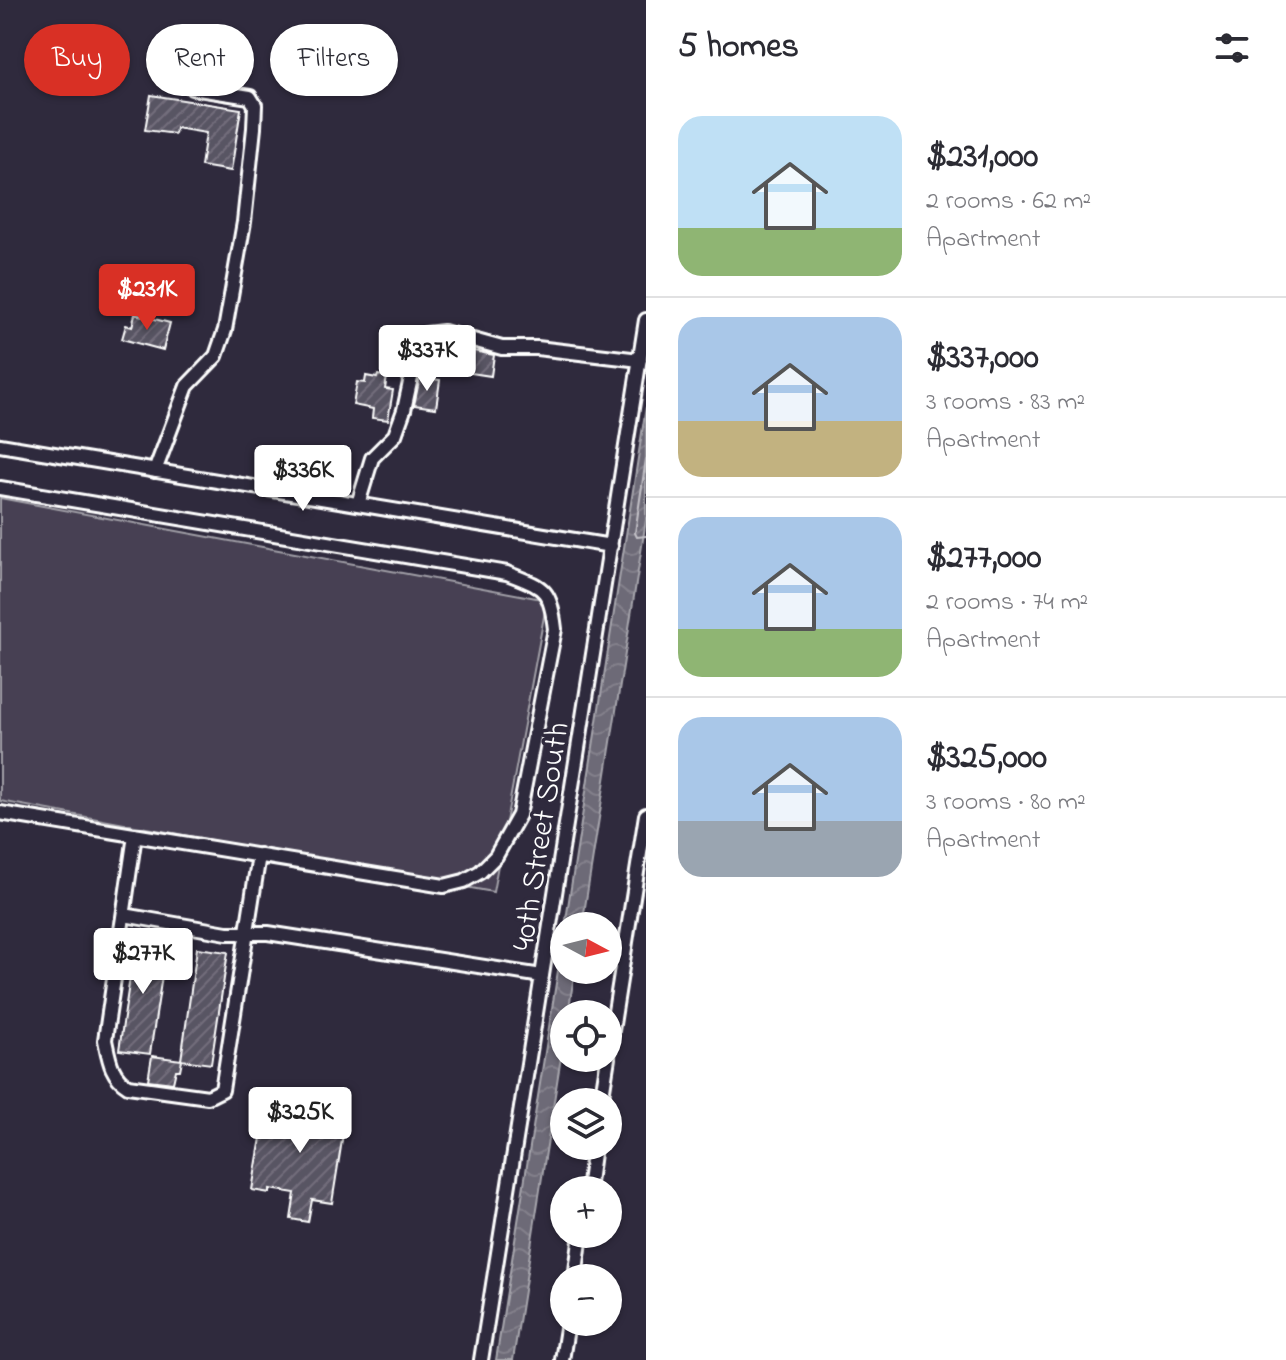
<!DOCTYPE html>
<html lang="en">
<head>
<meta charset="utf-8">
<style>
  :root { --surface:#fff; --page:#f2f2f3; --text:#2b2b33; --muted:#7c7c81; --line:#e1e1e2; --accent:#d93025 }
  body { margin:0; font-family:"Indie Flower",sans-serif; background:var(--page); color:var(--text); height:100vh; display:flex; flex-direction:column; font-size:30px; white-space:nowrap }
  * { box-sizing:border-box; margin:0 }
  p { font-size:26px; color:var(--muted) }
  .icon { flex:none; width:44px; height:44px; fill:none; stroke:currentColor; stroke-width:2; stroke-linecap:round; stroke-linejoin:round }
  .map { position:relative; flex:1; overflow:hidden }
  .sheet { display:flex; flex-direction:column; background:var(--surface); width:640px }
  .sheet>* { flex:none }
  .banner { position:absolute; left:24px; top:24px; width:502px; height:72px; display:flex; gap:16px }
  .needle { width:52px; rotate:97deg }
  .fabs { position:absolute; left:550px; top:912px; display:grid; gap:16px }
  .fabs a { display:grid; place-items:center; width:72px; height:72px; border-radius:50%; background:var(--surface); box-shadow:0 2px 6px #0004; font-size:40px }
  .price { position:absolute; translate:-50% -68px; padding:0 18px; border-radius:8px; background:#fff; color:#222; font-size:26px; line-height:52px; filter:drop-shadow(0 2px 4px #0008) }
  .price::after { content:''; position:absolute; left:50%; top:48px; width:24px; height:18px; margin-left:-12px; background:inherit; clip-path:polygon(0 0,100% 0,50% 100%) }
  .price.selected { background:var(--accent); color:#fff }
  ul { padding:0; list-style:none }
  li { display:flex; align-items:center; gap:24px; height:200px; padding:0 32px }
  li+li { border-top:2px solid var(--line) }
  li span { display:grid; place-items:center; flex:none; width:224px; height:160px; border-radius:24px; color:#555 }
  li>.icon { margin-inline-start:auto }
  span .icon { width:96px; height:96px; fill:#fffc; stroke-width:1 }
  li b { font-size:34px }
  h2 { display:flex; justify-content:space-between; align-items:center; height:96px; padding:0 32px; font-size:34px }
  .pill { padding:0 28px; border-radius:36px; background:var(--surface); box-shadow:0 2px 6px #0004; font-size:28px; line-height:72px }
  .pill.selected { background:var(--accent); color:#fff }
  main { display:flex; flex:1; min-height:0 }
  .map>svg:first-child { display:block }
  .grass { fill:#464152; stroke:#a2a0a8; stroke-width:2 }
  .water { fill:url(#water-waves); stroke:#a7a6ad; stroke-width:2 }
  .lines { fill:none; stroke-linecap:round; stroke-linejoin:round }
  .shore { stroke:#c5c3c9; stroke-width:2 }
  .building { fill:url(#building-hatch); stroke:#fff; stroke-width:2 }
  .minor-casing { stroke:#fff; stroke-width:18 }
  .minor { stroke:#2f2a3d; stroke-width:12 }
  .labels { text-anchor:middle; stroke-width:7; stroke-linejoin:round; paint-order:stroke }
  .street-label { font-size:32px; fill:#fff; stroke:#2f2a3d }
</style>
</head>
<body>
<main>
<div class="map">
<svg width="646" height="1360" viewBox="0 0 646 1360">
  <defs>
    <pattern id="water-waves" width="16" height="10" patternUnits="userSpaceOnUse" patternTransform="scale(2)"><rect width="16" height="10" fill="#6d6a77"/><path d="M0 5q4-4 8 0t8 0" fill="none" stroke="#83808b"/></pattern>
    <pattern id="building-hatch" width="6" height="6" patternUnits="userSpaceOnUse" patternTransform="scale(2)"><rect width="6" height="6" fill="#595564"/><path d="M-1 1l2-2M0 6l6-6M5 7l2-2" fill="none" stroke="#726e7b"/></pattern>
  </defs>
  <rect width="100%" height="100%" fill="#2f2a3d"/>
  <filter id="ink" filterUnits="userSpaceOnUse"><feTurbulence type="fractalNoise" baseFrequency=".0125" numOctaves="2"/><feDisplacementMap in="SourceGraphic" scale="16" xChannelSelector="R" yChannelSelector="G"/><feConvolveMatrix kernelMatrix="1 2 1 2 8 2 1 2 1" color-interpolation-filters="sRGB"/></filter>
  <g filter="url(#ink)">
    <!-- grass -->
    <path class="grass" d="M0,498L547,600L493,892L0,801Z"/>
    <!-- water -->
    <path class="water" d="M646,407V520L582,926H565Z
      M564,933V970H575L568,1014H564V1038L513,1360H496Z"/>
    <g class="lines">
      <!-- shore -->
      <path class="shore" d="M646,459L635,533L637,537L646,536"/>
    </g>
    <!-- building -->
    <path class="building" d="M222,56L244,60L241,82L219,79Z
      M151,95L241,109L231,171L201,166L206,133L176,128L175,134L145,130Z
      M135,314L170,323L163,350L122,339L126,325L132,327Z
      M443,341L453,344V347L494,355L491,376L451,370L452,363L435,360L437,342Z
      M378,375L387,377L385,389L393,390L388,420L372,418L373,409L353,405L357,382L365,383L366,376L377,378Z
      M420,377L440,380L436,408L414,405Z
      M136,938L167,943L150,1054L119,1050Z
      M197,948L228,952L211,1064L181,1060Z
      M152,1056L182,1060L180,1070H176L173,1083L148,1080Z
      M267,1103L346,1115L332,1203L312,1200L308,1222L291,1219L295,1193L270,1189V1193L252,1190Z"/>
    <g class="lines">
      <!-- minor casing -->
      <g class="minor-casing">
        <path id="minor" d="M0,445L611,546
          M155,471L187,386L216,356L225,330L244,222L254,128L255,105L250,97L192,88
          M0,488L507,573C544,588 550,587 555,629L519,815L496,856L480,872L464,881L444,886L0,813
          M358,504L372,458L395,435L404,410L419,341L426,334L444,332L502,348H537L640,360
          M135,835L105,1040C109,1059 111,1076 128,1086L208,1097L222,1090L259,855
          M124,915L227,933H268L542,976
          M608,1056L646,815
          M601,1102L608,1058
          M588,1190L594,1146
          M575,1278L581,1234
          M481,1360L646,320
          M562,1360L568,1322"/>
      </g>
      <!-- minor -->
      <use href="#minor" class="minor"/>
    </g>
  </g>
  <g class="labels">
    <!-- street labels -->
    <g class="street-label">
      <text transform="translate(539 836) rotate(-81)" y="11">40th Street South</text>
    </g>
  </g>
</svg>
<div class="fabs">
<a><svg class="needle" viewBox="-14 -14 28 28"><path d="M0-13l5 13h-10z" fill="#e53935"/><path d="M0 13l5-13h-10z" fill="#7c7c81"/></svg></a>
<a><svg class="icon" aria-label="locate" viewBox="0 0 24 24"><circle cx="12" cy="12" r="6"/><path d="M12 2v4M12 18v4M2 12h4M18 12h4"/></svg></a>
<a><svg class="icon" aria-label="layers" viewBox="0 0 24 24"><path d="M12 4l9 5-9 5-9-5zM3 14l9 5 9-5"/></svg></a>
<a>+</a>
<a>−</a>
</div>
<b class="price selected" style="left:147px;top:332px">$231K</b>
<b class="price" style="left:427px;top:393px">$337K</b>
<b class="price" style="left:303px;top:513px">$336K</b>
<b class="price" style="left:143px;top:996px">$277K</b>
<b class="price" style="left:300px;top:1155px">$325K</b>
<div class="banner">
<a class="pill selected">Buy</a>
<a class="pill">Rent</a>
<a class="pill">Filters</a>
</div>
</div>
<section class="sheet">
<h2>5 homes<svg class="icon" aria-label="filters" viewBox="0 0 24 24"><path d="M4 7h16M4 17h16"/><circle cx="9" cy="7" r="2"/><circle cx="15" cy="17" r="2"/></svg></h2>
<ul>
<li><span style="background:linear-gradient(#bfe0f5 70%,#8fb573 0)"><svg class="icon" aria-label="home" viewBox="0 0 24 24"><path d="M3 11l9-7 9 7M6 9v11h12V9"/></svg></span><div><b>$231,000</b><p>2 rooms · 62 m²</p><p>Apartment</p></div></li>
<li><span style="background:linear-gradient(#a9c7e8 65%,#c2b280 0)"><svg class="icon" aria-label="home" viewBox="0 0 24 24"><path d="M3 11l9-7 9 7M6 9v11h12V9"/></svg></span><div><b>$337,000</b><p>3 rooms · 83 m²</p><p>Apartment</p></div></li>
<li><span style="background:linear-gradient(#a9c7e8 70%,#8fb573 0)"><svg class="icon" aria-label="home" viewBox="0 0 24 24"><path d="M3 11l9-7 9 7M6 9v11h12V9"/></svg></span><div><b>$277,000</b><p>2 rooms · 74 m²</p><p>Apartment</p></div></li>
<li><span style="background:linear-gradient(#a9c7e8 65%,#9aa5b1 0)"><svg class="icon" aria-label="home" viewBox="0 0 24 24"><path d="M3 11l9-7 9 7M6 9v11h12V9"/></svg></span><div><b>$325,000</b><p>3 rooms · 80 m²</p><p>Apartment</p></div></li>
</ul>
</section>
</main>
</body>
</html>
